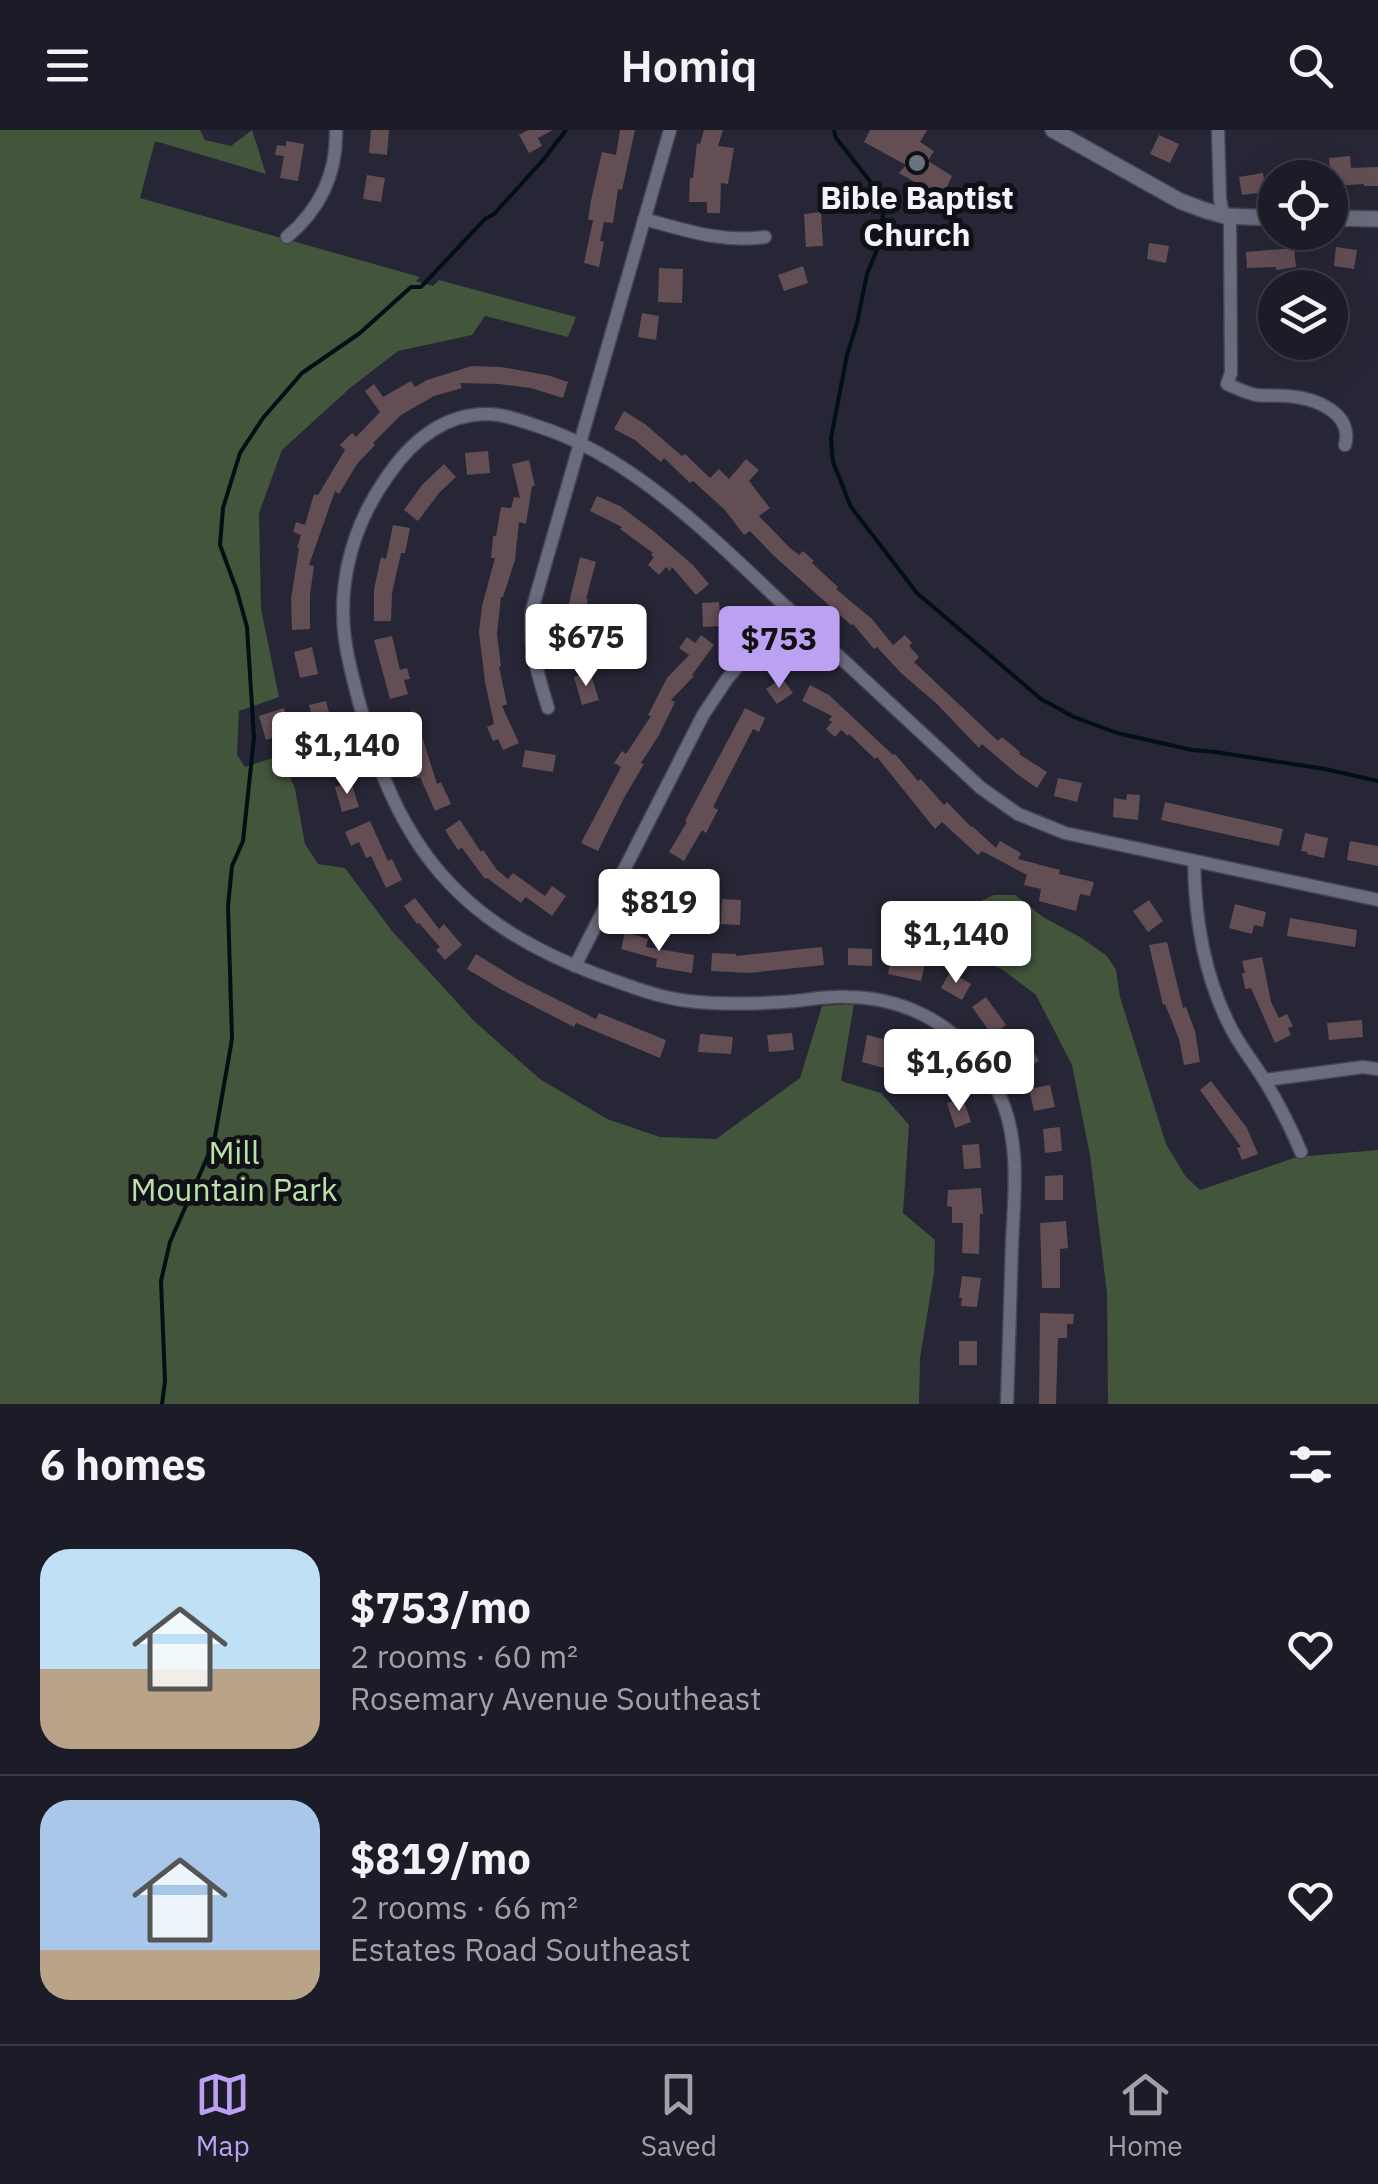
<!DOCTYPE html>
<html lang="en">
<head>
<meta charset="utf-8">
<style>
  :root { --surface:#1c1c28; --page:#252530; --text:#f1f3f6; --muted:#a0a1a8; --line:#3a3a45; --accent:#bca0f2 }
  body { margin:0; font-family:"IBM Plex Sans",sans-serif; background:var(--page); color:var(--text); height:100vh; display:flex; flex-direction:column; font-size:38px; white-space:nowrap }
  * { box-sizing:border-box; margin:0 }
  p { font-size:32px; color:var(--muted) }
  .icon { flex:none; width:55px; height:55px; fill:none; stroke:currentColor; stroke-width:2; stroke-linecap:round; stroke-linejoin:round }
  .map { position:relative; height:1274px; overflow:hidden }
  .details { display:flex; flex-direction:column; background:var(--surface); flex:1 }
  .details>* { flex:none }
  .buttons { position:absolute; left:1258px; top:30px; display:grid; gap:20px }
  .buttons a { display:grid; place-items:center; width:90px; height:90px; border-radius:50%; background:var(--surface); box-shadow:0 10px 40px #0002,0 0 0 2px var(--line); font-size:50px }
  .price { position:absolute; translate:-50% -85px; padding:0 22px; border-radius:10px; background:#fff; color:#222; font-size:32px; line-height:65px; filter:drop-shadow(0 2px 5px #0008) }
  .price::after { content:''; position:absolute; left:50%; top:60px; width:30px; height:22px; margin-left:-15px; background:inherit; clip-path:polygon(0 0,100% 0,50% 100%) }
  .price.current { background:var(--accent); color:#111 }
  ul { padding:0; list-style:none }
  li { display:flex; align-items:center; gap:30px; height:250px; padding:0 40px }
  li+li { border-top:2px solid var(--line) }
  li span { display:grid; place-items:center; flex:none; width:280px; height:200px; border-radius:30px; color:#555 }
  li>.icon { margin-inline-start:auto }
  span .icon { width:120px; height:120px; fill:#fffc; stroke-width:1 }
  li b { font-size:42px }
  h2 { display:flex; justify-content:space-between; align-items:center; height:120px; padding:0 40px; font-size:42px }
  header { display:flex; justify-content:space-between; align-items:center; height:130px; padding:0 40px; background:var(--surface); font-size:45px; font-weight:600 }
  .dock { display:flex; justify-content:space-around; align-items:center; height:140px; border-top:2px solid var(--line); background:var(--surface); font-size:28px; color:var(--muted) }
  .dock a { display:grid; justify-items:center; gap:5px }
  .dock .current { color:var(--accent) }
  .map>svg:first-child { display:block }
  .green { fill:#43553a }
  .lines { fill:none; stroke-linecap:round; stroke-linejoin:round }
  .stream { stroke:#001015; stroke-width:4 }
  .building { fill:#634e54 }
  .minor-casing { stroke:#464553; stroke-width:15 }
  .tertiary-casing { stroke:#464553; stroke-width:18 }
  .minor { stroke:#6c6c7f; stroke-width:12 }
  .tertiary { stroke:#6c6c7f; stroke-width:15 }
  .worship-dot { fill:#6b7280; stroke:#101017; stroke-width:4 }
  .labels { text-anchor:middle; stroke-width:10; stroke-linejoin:round; paint-order:stroke }
  .poi-label { font-size:32px; font-weight:bold; fill:#f3f3ff; stroke:#101017 }
  .park-label { font-size:32px; fill:#b9e1a7; stroke:#101017 }
</style>
</head>
<body>
<header><svg class="icon" aria-label="menu" viewBox="0 0 24 24"><path d="M4 6h16M4 12h16M4 18h16"/></svg>Homiq<svg class="icon" aria-label="search" viewBox="0 0 24 24"><circle cx="10" cy="10" r="6"/><path d="M15 15l6 6"/></svg></header>
<div class="map">
<svg width="1378" height="1274" viewBox="0 0 1378 1274">
  <rect width="100%" height="100%" fill="#262636"/>
  <!-- green -->
  <path class="green" d="M0,0H200L205,10L231,16L252,0L266,44L155,11L140,68L420,147L416,151L433,156L439,150L576,187L568,207L485,186L472,205L398,221L350,258L282,320L259,383L261,479L279,567L239,581L237,625L245,637L282,625L295,659L305,714L318,734L345,738L392,801L474,891L540,949L607,989L660,1007L716,1009L800,948L822,876L854,874L841,951L881,963L909,995L903,1083L935,1110L934,1143L920,1228L919,1274H0Z
    M994,765H1015L1043,787L1080,807L1107,826L1116,840L1120,867L1166,1014L1186,1047L1200,1060L1297,1027L1378,1020V1274H1108L1107,1163L1090,1025L1072,935L1036,865L1003,840L973,825L965,810L964,793L974,774Z"/>
  <g class="lines">
    <!-- stream -->
    <path class="stream" d="M834,0L836,8L884,69L881,110L867,144L857,193L847,225L831,308L833,332L851,377L917,463L1041,569L1074,587L1117,603L1192,620L1215,622L1325,639L1378,651
      M162,1274L165,1251L161,1151L170,1112L214,1012L232,909L228,776L232,736L243,711L254,608L247,497L237,461L220,415L223,378L240,323L263,288L302,243L360,203L411,157H421L485,89L494,84L544,29L566,0"/>
  </g>
  <!-- building -->
  <path class="building" d="M371,0H389L387,25L369,23Z
    M528,0H553L538,8L542,16L529,23L519,5Z
    M620,0H635L622,60L618,59L613,93L604,92L600,111L604,112L599,137L584,133L593,90H588L591,70L602,22L616,25Z
    M704,0H723L718,16L734,18L728,54L721,53L720,83H707V72H689L690,48H693L697,13L700,14Z
    M870,0H927L920,12L934,21L928,31L952,46L942,68L899,43L906,35L864,12Z
    M1159,5L1179,14L1170,33L1150,24Z
    M286,11L304,14L298,51L280,48L284,26L275,25L277,15L286,16Z
    M1350,26L1351,38L1378,37V56H1364V54L1331,56L1329,28Z
    M1263,43L1266,62L1242,65L1239,47Z
    M367,45L385,48L381,72L363,69Z
    M821,82L823,116L806,117L804,84Z
    M1149,113L1169,116L1166,133L1147,129Z
    M1336,117L1357,120L1354,139L1334,136Z
    M1294,118L1296,137L1276,140V137L1247,138L1246,122Z
    M803,136L808,153L784,161L778,145Z
    M659,138L683,139L682,173L658,172Z
    M642,183L659,186L656,210L638,207Z
    M472,236L501,237L547,245L568,252L563,268L531,258L499,254L460,253L462,258L434,266L401,285L373,313L375,315L357,334L339,364L335,361L309,435L314,436L310,464V499L292,500L291,469L299,418H297L301,405L293,402L296,392L305,395L314,364L318,365L345,320L340,315L352,303L356,307L380,282L365,261L374,254L383,267L411,251L415,257L427,250Z
    M624,281L645,294L682,326L685,324L710,348L719,339L729,349L746,329L759,340L749,351L770,378L759,386L790,418L799,425L803,421L814,431L812,433L838,457L836,459L872,489L893,515L905,505L912,513L909,516L919,527L914,532L998,611L1002,607L1020,622L1019,624L1047,642L1037,658L1017,644L982,614L979,618L937,574L901,543L877,517L874,519L853,494L851,495L773,425L750,401L744,405L725,380L693,351L690,353L664,328L661,332L635,310L614,299Z
    M488,321L490,343L467,345L465,323Z
    M529,330L535,356H532L526,394L519,392L515,430L503,467H501L497,504L501,536L499,537L507,574L502,576L519,613L503,620L498,609L493,611L487,597L494,594L485,552L479,502L482,476L495,428H491L493,406H496L501,377L511,378L514,367L520,368L512,334Z
    M444,334L456,347L439,363L418,391L404,380L422,355Z
    M597,366L620,376L652,400L693,435L709,454L696,465L672,437L670,441L666,437L659,445L648,435L654,427L651,425L653,423L620,399L622,397L590,381Z
    M393,395L410,398L405,423H401L392,463L391,491H374V459L381,427L386,429Z
    M580,427L596,432L586,469H588L583,493H580V530H563V498Z
    M719,472L721,496L703,497L702,473Z
    M701,505L714,515L692,545L694,546L671,570L675,572L659,605L641,633L644,634L624,668L598,721L581,713L621,637L614,633L622,621L626,624L651,586L648,585L667,548L689,525L679,518L687,507L695,513Z
    M392,506L400,540L407,538L410,549L404,550L408,564L390,569L374,510Z
    M312,517L318,544L300,548L294,522Z
    M590,542L599,570L582,575L574,547Z
    M782,548L793,563L777,574L766,559Z
    M810,555L829,565L893,625L895,624L918,651L921,649L944,675L947,672L971,697L972,696L996,718L1000,711L1021,723L1018,729L1060,740L1059,744L1094,752L1090,766L1080,764L1076,781L1039,771L1041,759L1024,755L1027,745L982,721L978,725L942,692L935,699L877,627L875,629L849,604L848,606L841,600L835,607L826,599L832,592L829,590L832,586L802,571Z
    M326,571L336,609H339L346,632L329,637L320,606L318,607L316,599L312,600L309,588L312,587L309,575Z
    M284,578L291,602L266,610L259,586Z
    M745,578L765,588L759,602L753,599L713,677L718,680L706,703L702,700L684,731L669,722L687,692L685,691Z
    M414,581L437,654L441,652L451,674L435,681L420,647L416,648L396,587Z
    M525,620L556,625L553,642L522,637Z
    M1058,648L1082,653L1077,672L1054,666Z
    M351,652L359,677L342,682L335,657Z
    M1127,664L1140,665L1138,690L1113,687L1114,668L1126,670Z
    M1165,672L1283,699L1279,716L1161,690Z
    M460,690L481,722L483,720L497,740L508,749L513,743L545,766L552,756L566,766L552,786L526,767L521,773L487,748L485,749L462,718L458,720L445,700Z
    M370,691L388,731L392,729L402,750L386,758L371,726L366,728L359,712L351,716L345,702Z
    M1305,703L1328,708L1324,728L1307,724L1308,722L1301,721Z
    M1350,711L1378,716V736L1347,730Z
    M415,768L439,799L444,794L462,815L445,830L436,820L440,817L419,793L417,794L404,776Z
    M722,769L741,770L740,795L721,794Z
    M1149,770L1163,791L1148,802L1133,781Z
    M1235,774L1266,782L1263,797L1254,795L1252,804L1229,798Z
    M1290,788L1357,800L1355,817L1287,806Z
    M625,802L648,809L646,817L694,825L692,843L656,837L657,829L621,819Z
    M920,808L941,816L935,833L926,829L921,851L888,844L893,818L914,823Z
    M1167,812L1183,878L1186,877L1195,901L1200,932L1184,935L1179,909L1165,874L1163,875L1149,815Z
    M822,817L824,835L749,843L711,841L712,823L736,824V826Z
    M848,818L872,819V836L848,835Z
    M476,824L518,850L596,889L599,883L666,910L660,928L576,893L574,897L502,860L467,839Z
    M1262,827L1271,872L1279,888L1287,884L1293,896L1288,898L1291,905L1275,913L1251,858L1245,859L1242,843H1245L1242,831Z
    M950,842L971,854L962,870L941,858Z
    M986,867L1006,895L992,905L972,877Z
    M1362,890L1363,907L1329,910L1327,893Z
    M792,903L794,920L769,922L767,905Z
    M700,904L733,907L731,924L698,922Z
    M867,905L899,913L895,929L886,928L884,938L862,932Z
    M1027,910L1039,931L1023,940L1012,918Z
    M923,921L942,936L931,949L912,934Z
    M1211,951L1247,998L1258,1024L1242,1030L1237,1018L1241,1017L1200,960Z
    M1050,955L1055,977L1034,981L1029,959Z
    M957,970L960,976L965,974L971,992L955,998L947,973Z
    M1060,997L1062,1021L1045,1023L1043,999Z
    M979,1014L981,1038L964,1039L962,1015Z
    M1063,1045V1070H1045V1046Z
    M981,1058L983,1084H980L979,1124L962,1123L963,1093H952V1077L947,1076L948,1060Z
    M1066,1091L1068,1118L1060,1119V1158H1042L1040,1093Z
    M962,1146L981,1148L977,1177L961,1176L962,1168H959Z
    M1040,1183L1074,1184L1073,1194H1067V1208H1058L1056,1274H1039Z
    M959,1211H977V1235H959Z"/>
  <g class="lines">
    <!-- minor casing -->
    <g class="minor-casing">
      <path id="minor" d="M1218,0L1220,69L1222,79L1230,93L1231,243L1227,254C1236,258 1246,263 1256,265C1267,266 1277,265 1288,266C1315,268 1354,283 1345,315
        M644,89C685,100 722,113 765,107
        M287,107C320,79 337,43 336,0
        M548,578C538,544 528,516 532,480L670,0
        M1194,731C1195,790 1204,848 1233,902C1243,920 1256,936 1266,953C1280,976 1291,998 1301,1022
        M575,836L703,585L727,549L787,477
        M1265,950L1363,937L1378,939
        M1007,1274C1009,1221 1010,1167 1012,1114C1014,1068 1020,1020 1004,976C979,909 919,868 848,867C830,866 813,869 795,871C759,874 724,875 688,871C656,867 627,855 596,844C438,785 387,694 350,536C333,467 348,401 389,344C412,311 443,285 485,284C503,284 519,290 537,296C637,327 725,420 801,491C861,546 921,602 981,658L1018,684L1065,703L1378,770"/>
    </g>
    <!-- tertiary casing -->
    <g class="tertiary-casing">
      <path id="tertiary" d="M1053,0L1180,71L1204,80L1225,86L1275,88
        M1330,88L1378,89"/>
    </g>
    <!-- minor -->
    <use href="#minor" class="minor"/>
    <!-- tertiary -->
    <use href="#tertiary" class="tertiary"/>
  </g>
  <!-- markers -->
  <circle class="worship-dot" cx="917" cy="33" r="10"/>
  <g class="labels">
    <!-- poi labels -->
    <g class="poi-label">
      <text x="917" y="79">Bible Baptist<tspan x="917" dy="37">Church</tspan></text>
    </g>
    <!-- park labels -->
    <g class="park-label">
      <text x="234" y="1034">Mill<tspan x="234" dy="37">Mountain Park</tspan></text>
    </g>
  </g>
</svg>
<div class="buttons">
<a><svg class="icon" aria-label="locate" viewBox="0 0 24 24"><circle cx="12" cy="12" r="6"/><path d="M12 2v4M12 18v4M2 12h4M18 12h4"/></svg></a>
<a><svg class="icon" aria-label="layers" viewBox="0 0 24 24"><path d="M12 4l9 5-9 5-9-5zM3 14l9 5 9-5"/></svg></a>
</div>
<b class="price" style="left:586px;top:559px">$675</b>
<b class="price current" style="left:779px;top:561px">$753</b>
<b class="price" style="left:347px;top:667px">$1,140</b>
<b class="price" style="left:659px;top:824px">$819</b>
<b class="price" style="left:956px;top:856px">$1,140</b>
<b class="price" style="left:959px;top:984px">$1,660</b>
</div>
<section class="details">
<h2>6 homes<svg class="icon" aria-label="filters" viewBox="0 0 24 24"><path d="M4 7h16M4 17h16"/><circle cx="9" cy="7" r="2"/><circle cx="15" cy="17" r="2"/></svg></h2>
<ul>
<li><span style="background:linear-gradient(#bfe0f5 60%,#b9a48a 0)"><svg class="icon" aria-label="home" viewBox="0 0 24 24"><path d="M3 11l9-7 9 7M6 9v11h12V9"/></svg></span><div><b>$753/mo</b><p>2 rooms · 60 m²</p><p>Rosemary Avenue Southeast</p></div><svg class="icon" aria-label="heart" viewBox="0 0 24 24"><path d="M12 20l-8-8c-3-5 5-10 8-4 3-6 11-1 8 4z"/></svg></li>
<li><span style="background:linear-gradient(#a9c7e8 75%,#b9a48a 0)"><svg class="icon" aria-label="home" viewBox="0 0 24 24"><path d="M3 11l9-7 9 7M6 9v11h12V9"/></svg></span><div><b>$819/mo</b><p>2 rooms · 66 m²</p><p>Estates Road Southeast</p></div><svg class="icon" aria-label="heart" viewBox="0 0 24 24"><path d="M12 20l-8-8c-3-5 5-10 8-4 3-6 11-1 8 4z"/></svg></li>
</ul>
</section>
<nav class="dock">
<a class="current"><svg class="icon" aria-label="map" viewBox="0 0 24 24"><path d="M3 6l6-2 6 2 6-2v14l-6 2-6-2-6 2zM9 4v14M15 6v14"/></svg>Map</a>
<a><svg class="icon" aria-label="saved" viewBox="0 0 24 24"><path d="M7 4h10v16l-5-4-5 4z"/></svg>Saved</a>
<a><svg class="icon" aria-label="home" viewBox="0 0 24 24"><path d="M3 11l9-7 9 7M6 9v11h12V9"/></svg>Home</a>
</nav>
</body>
</html>
